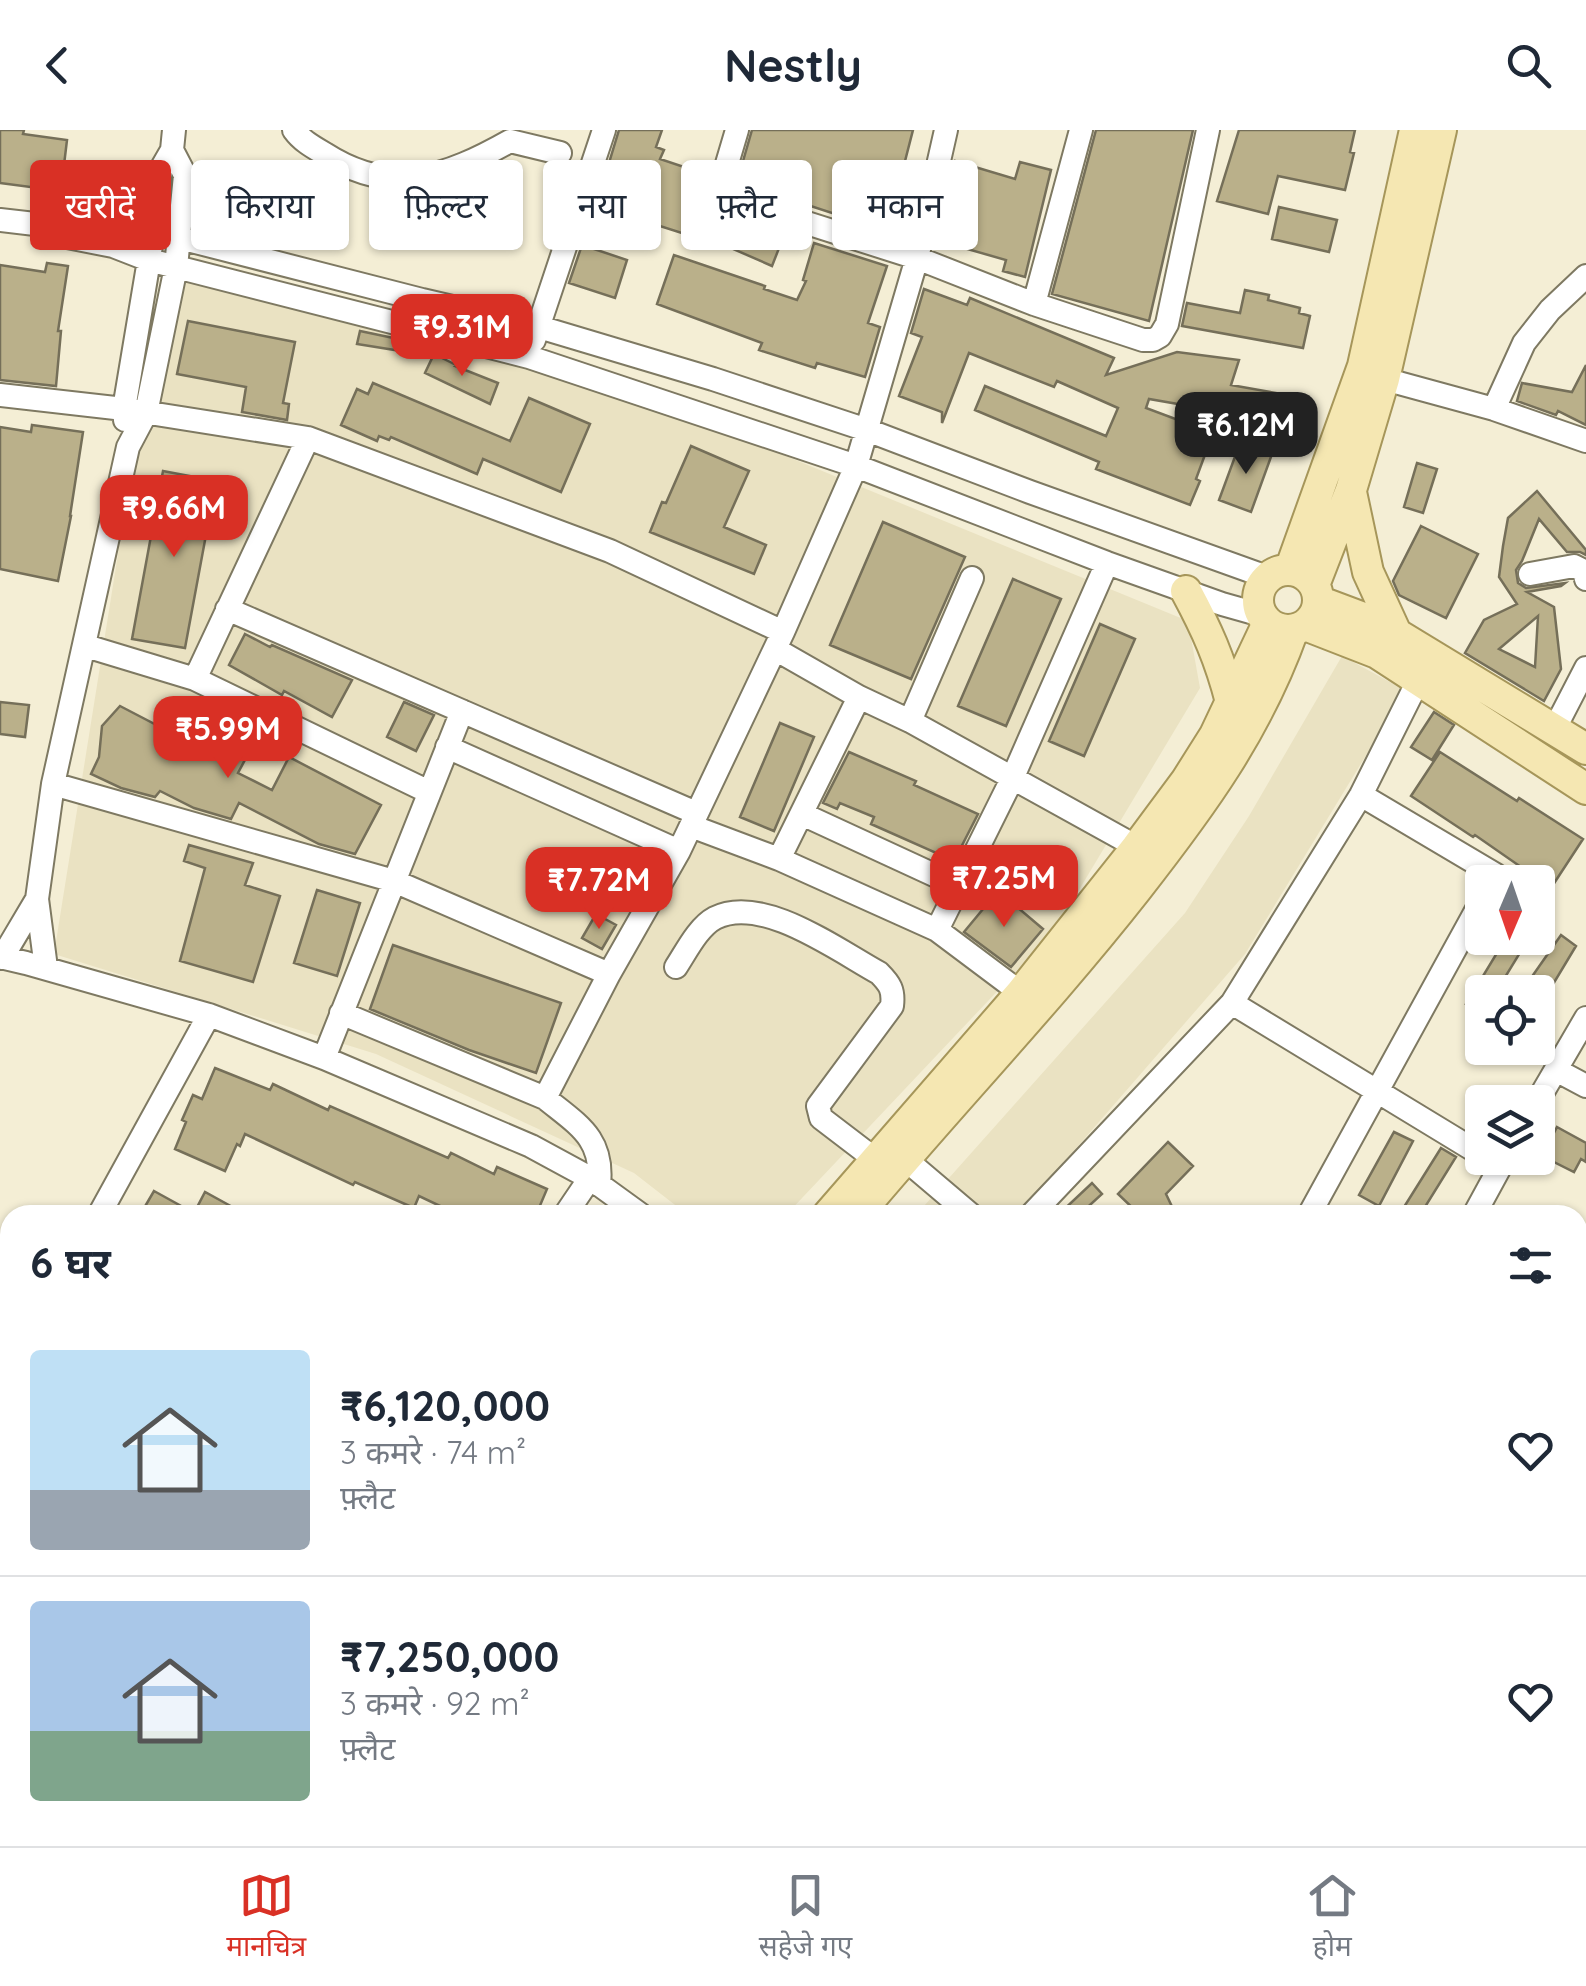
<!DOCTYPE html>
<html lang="hi">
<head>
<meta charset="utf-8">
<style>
  :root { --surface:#fff; --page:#f6f6f7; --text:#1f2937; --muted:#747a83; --line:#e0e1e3; --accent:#d93025 }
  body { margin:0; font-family:Quicksand,"Noto Sans Devanagari",sans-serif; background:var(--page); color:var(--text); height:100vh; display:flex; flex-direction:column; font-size:38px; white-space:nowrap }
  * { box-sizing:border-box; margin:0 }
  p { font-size:32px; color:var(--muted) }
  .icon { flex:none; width:55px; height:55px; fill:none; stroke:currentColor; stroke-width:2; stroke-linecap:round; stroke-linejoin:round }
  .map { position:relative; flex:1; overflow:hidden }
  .details { position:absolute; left:0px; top:1075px; width:1588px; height:642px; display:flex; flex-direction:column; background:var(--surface); border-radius:30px 30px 0 0; box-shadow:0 2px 8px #0004 }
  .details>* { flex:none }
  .guide { position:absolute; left:30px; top:30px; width:1000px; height:90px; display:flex; gap:20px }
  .needle { width:65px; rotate:182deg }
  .tools { position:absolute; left:1465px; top:735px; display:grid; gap:20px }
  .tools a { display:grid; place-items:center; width:90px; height:90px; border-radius:10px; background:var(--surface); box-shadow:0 2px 8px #0004; font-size:50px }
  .price { position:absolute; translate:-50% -85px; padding:0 22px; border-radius:20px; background:var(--accent); color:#fff; font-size:32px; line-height:65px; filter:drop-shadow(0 2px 5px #0008) }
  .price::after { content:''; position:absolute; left:50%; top:60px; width:30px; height:22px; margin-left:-15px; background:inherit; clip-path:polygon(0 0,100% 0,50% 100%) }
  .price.selected { background:#222; color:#fff }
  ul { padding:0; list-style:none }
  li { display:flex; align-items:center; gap:30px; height:250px; padding:0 30px }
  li+li { border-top:2px solid var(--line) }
  li span { display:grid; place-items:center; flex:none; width:280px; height:200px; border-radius:10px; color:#555 }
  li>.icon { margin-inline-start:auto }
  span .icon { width:120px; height:120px; fill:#fffc; stroke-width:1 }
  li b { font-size:42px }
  h2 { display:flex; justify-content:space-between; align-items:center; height:120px; padding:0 30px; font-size:42px }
  .pill { padding:0 35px; border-radius:10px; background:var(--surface); box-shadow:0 2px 8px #0004; font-size:35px; line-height:90px }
  .pill.selected { background:var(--accent); color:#fff }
  header { display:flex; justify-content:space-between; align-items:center; height:130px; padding:0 30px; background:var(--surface); font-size:45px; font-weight:800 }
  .menu { display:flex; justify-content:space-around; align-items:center; height:140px; border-top:2px solid var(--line); background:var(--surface); font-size:28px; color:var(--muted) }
  .menu a { display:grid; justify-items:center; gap:5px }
  .menu .selected { color:var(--accent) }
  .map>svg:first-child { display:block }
  .built { fill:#eae2c2 }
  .building { fill:#bab08a; stroke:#756f59; stroke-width:2.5; fill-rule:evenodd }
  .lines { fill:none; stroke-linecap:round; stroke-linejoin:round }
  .minor-casing { stroke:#7e7962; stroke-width:26 }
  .major-casing { stroke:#a6965a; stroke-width:34 }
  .minor { stroke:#fff; stroke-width:22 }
  .major { stroke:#f5e7b2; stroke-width:30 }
</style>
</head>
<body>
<header><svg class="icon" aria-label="back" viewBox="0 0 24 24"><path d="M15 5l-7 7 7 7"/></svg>Nestly<svg class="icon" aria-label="search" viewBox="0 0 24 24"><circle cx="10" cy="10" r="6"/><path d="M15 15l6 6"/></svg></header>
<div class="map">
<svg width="1586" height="1716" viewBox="0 0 1586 1716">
  <rect width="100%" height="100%" fill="#f4eed5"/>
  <!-- built -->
  <path class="built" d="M163,143L537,224L1188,491L1200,558L1055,800L786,1085H688L634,1043L376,924L54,824Z
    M1342,526L1401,558L1376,609L1245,824L1018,1085H916L1185,783L1249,686Z"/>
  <!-- building -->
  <path class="building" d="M0,0H24L23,4L67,10L64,35L127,44L121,80L67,72L69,62L0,53Z
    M619,0H662L656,17L664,20L660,29L708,45L699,72L740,90L737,96L781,113L772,136L690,100L688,105L638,89L636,93L595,79Z
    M752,0H913L887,101L737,52Z
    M1096,0H1193L1149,191L1052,164Z
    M1239,0H1355L1350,22L1354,23L1345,60L1278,46L1268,84L1217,71Z
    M955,31L1015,49L1020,32L1051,40L1025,147L1003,141L1006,130L939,111L949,76L944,75Z
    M1279,77L1337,90L1329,122L1272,109Z
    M814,113L887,136L868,193L880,197L865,247L817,233L815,238L759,220L762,213L657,174L674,125L765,156L764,159L797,170L806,151L803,150Z
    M582,115L627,130L615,168L569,153Z
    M47,133L68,136L58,201H61L56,256L0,250V135L45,142Z
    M924,159L967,175L970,168L1114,228L1106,245L1177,222L1239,230L1231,255L1293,266L1287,300L1263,296L1264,289L1149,269L1146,278L1213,303L1196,349L1200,351L1190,375L1096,339L1099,332L975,280L985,256L1106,306L1118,278L1057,251L1054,257L969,223L942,293V282L899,266L922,207L911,203Z
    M1245,160L1269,165L1268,170L1300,178L1299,183L1310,186L1303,218L1182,196L1187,173L1240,183Z
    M188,191L295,212L283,273L289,274L287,290L242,282L246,257L177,244Z
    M360,201L403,210L401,221L357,214Z
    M434,224L456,235L455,236L498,253L490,274L425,243Z
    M1586,235V295L1558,281L1556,285L1517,271L1522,253L1572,262Z
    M373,253L510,311L529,268L590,294L561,362L483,329L477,344L391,307L389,310L379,306L377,311L341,295L357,259L368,264Z
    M32,295L83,302L70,386H71L58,451L0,439V297L31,302Z
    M1240,313L1272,324L1251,382L1219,370Z
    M691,316L749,341L724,397L766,415L754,444L650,402L662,372L666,373Z
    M1417,333L1437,339L1423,383L1404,377Z
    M163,341L216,351L185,518L132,509Z
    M1537,361L1586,420V425L1580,422H1567L1539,389L1522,431L1516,440L1518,453L1526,458L1565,453L1561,456L1527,462L1554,477L1561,539L1544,571L1465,523L1484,490L1517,474L1499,447L1503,416L1508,388ZM1538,486L1535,537L1499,519Z
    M883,392L965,427L911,549L830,515Z
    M1421,396L1478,424L1446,488L1399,465L1393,451Z
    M1013,449L1061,469L1006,596L958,576Z
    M1100,494L1135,509L1084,626L1049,611Z
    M245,504L270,517L272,515L352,550L332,587L284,561L282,565L229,535Z
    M0,572L29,575L25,607L0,604Z
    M404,572L434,585L416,621L387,607Z
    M120,576L170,602L176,589L247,626L238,643L272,660L289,627L381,675L355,724L319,714L239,673L231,689L194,678L160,661L155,667L121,658L91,644L99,627L102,596Z
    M1434,582L1454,595L1432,630L1411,617Z
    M780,593L814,607L774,701L740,687Z
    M849,622L916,651L914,655L978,684L954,731L871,694L874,687L840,673L837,679L823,673Z
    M1440,622L1517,671L1519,668L1583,709L1551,758L1475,705L1473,707L1411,666Z
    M189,715L253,733L245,755L280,766L253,852L180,831L205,738L184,731Z
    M317,760L360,773L337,846L294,833Z
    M998,761L1043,799L1011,837L964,802Z
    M596,784L616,795L602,819L582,808Z
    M1561,805L1576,816L1549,861L1531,848Z
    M1506,808H1529L1496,862H1482V884L1466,874Z
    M393,815L561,873L536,943L469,920L370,879Z
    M215,938L270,960L273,954L328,980L330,976L448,1028L451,1023L494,1044L497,1037L547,1059L536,1085H459L419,1066L414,1078L355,1052L353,1055L245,1004L240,1016L237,1014L225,1041L175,1019L186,992L182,990L193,965L202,969Z
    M1557,997L1586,1013V1032L1581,1029L1574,1042L1542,1026Z
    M1394,1002L1413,1011L1379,1076L1359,1065Z
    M1168,1012L1193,1036L1166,1064L1176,1085H1140L1118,1064Z
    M1441,1018L1456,1027L1420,1085H1399Z
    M1092,1053L1102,1064L1079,1085H1058Z
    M154,1061L194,1083L205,1062L247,1085H140Z"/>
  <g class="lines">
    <!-- minor casing -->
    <g class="minor-casing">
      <path id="minor" d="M294,0C302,11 313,17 325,24C392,67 446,47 510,11L560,23
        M737,0L721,54V64L728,68L917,128L1034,174L1143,210H1153L1160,206L1167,194L1208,0
        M0,90L35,94L57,105L113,116L149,130L529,227L856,336L1107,433L1222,474L1261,485
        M35,94L61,87L180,108L422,170L539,197L713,249L867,300L1030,362L1267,447
        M1034,174L1081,0
        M534,210L604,0
        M1384,249L1494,279L1586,311
        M0,265L124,279L308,308L610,421L783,502
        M1494,279L1524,213L1550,180L1586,146
        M125,290L124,279L149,130L161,39L172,20L174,0
        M1530,444L1574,436L1584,441L1586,449
        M227,479L696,683
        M86,516L195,549L429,662
        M775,519L859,567L910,591L1137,717
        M195,549L308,308
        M910,591L972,448
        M1555,598L1586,538
        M447,617L679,721
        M53,654L394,751L609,844
        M1361,665L1496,745L1492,752
        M802,684L958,756
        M691,696L779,729L937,800L1021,863
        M779,729L859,567
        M937,800L1012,649L1107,433
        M0,827L26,833L209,885L324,928L531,1016L590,1048L641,1085
        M2,828L37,769
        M676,837C686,822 698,797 715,788C762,764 837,820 879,843C890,854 894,860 892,876L818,976L821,988L876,1030
        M46,838L37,769L53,654L128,317L146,283L176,137L185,45L172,20
        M1232,873L1482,1025
        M341,883L545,968
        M324,928L462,581
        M1556,940L1586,956
        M1537,972L1586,888
        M905,1029L971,1085
        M599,1055C604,1008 578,995 545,968L609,844L679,721L783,502L856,336L917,128L946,0
        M99,1085L209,885
        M565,1085L590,1048
        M1031,1085L1232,873L1361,665L1419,549
        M1309,1085L1482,770
        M1474,1085L1505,1028
        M1578,1153L1586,1137
        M0,1230L10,1215
        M1578,1230L1586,1235
        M0,1253L10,1259
        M1578,1405L1586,1390
        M0,1460L10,1465
        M1578,1495L1586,1498
        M1578,1601L1586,1604
        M1578,1666L1586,1670
        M478,1708L495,1716
        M1034,1708L1051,1716
        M1225,1708L1242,1716
        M188,1716L193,1708
        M1203,1716L1205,1708"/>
    </g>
    <!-- major casing -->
    <g class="major-casing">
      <path id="major" d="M1351,362L1368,442L1396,503
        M1290,440L1363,236L1415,0
        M1258 470a30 30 0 1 1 60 0a30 30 0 1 1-60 0Z
        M1314,455L1351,360L1384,249L1441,0
        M1186,461C1207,500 1220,529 1231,572
        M1318,471L1382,495L1586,619
        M1305,495L1377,523L1586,659
        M828,1085L1021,863L1137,717L1186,651L1215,605L1268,493
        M857,1085C949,975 1048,872 1136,760C1201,677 1257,601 1293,500
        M400,1716L404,1708
        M429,1716L434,1708"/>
    </g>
    <!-- minor -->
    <use href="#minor" class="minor"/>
    <!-- major -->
    <use href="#major" class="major"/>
  </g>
</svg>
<div class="tools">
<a><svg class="needle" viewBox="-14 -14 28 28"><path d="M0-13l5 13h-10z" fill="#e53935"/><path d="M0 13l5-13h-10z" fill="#747a83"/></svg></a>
<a><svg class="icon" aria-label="locate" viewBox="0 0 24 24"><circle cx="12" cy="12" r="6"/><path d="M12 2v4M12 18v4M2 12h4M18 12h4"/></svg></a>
<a><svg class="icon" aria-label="layers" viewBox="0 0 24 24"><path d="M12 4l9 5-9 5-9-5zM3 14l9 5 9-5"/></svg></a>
</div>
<b class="price" style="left:462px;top:249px">₹9.31M</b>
<b class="price selected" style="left:1246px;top:347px">₹6.12M</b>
<b class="price" style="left:174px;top:430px">₹9.66M</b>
<b class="price" style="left:228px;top:651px">₹5.99M</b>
<b class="price" style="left:1004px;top:800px">₹7.25M</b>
<b class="price" style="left:599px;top:802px">₹7.72M</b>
<div class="guide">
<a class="pill selected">खरीदें</a>
<a class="pill">किराया</a>
<a class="pill">फ़िल्टर</a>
<a class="pill">नया</a>
<a class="pill">फ़्लैट</a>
<a class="pill">मकान</a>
</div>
<section class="details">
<h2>6 घर<svg class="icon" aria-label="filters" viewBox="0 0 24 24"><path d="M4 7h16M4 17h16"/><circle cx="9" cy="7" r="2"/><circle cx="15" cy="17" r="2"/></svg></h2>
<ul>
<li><span style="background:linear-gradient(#bfe0f5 70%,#9aa5b1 0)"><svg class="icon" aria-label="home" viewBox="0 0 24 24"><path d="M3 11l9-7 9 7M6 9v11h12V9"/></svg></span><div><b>₹6,120,000</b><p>3 कमरे · 74 m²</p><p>फ़्लैट</p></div><svg class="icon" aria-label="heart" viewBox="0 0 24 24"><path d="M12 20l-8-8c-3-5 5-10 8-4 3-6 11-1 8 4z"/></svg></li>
<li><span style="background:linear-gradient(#a9c7e8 65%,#7fa58c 0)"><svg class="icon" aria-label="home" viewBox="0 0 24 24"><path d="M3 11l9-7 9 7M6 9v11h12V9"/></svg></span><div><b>₹7,250,000</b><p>3 कमरे · 92 m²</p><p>फ़्लैट</p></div><svg class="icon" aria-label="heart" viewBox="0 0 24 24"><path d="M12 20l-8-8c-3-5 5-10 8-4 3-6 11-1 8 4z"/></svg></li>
</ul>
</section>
</div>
<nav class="menu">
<a class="selected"><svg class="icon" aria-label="map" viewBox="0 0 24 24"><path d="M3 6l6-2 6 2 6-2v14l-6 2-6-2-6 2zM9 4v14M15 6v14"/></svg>मानचित्र</a>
<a><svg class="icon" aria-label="saved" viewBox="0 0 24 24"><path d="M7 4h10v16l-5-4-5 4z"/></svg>सहेजे गए</a>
<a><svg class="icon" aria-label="home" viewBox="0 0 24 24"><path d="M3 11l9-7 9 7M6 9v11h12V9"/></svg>होम</a>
</nav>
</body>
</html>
